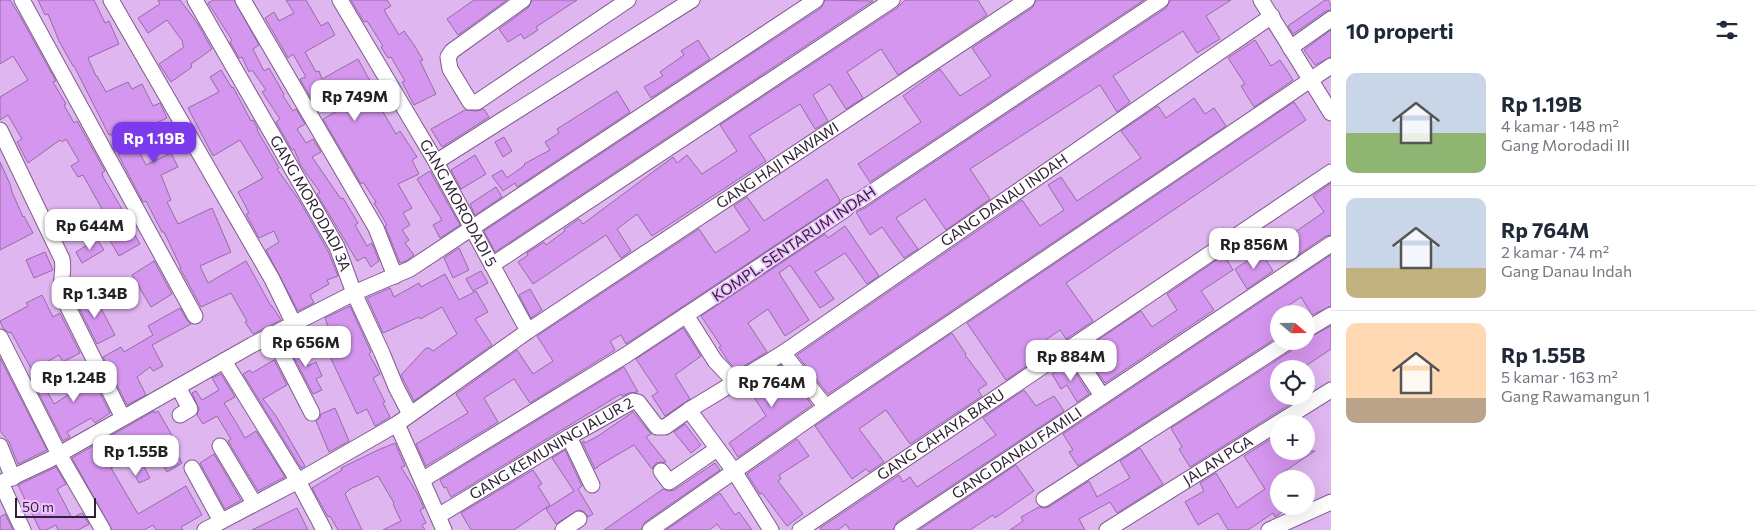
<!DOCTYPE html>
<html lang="id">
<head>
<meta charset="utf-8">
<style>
  :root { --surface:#fff; --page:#f2f2f3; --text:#1f2937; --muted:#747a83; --line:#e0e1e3; --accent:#7c3aed }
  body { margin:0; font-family:Commissioner,sans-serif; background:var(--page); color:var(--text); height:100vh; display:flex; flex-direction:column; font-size:19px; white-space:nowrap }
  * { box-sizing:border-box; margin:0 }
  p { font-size:16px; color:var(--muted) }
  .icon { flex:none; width:28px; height:28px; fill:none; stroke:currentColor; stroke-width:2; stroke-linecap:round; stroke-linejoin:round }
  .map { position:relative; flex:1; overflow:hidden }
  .panel { display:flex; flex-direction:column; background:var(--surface); width:425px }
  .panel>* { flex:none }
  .needle { width:32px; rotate:110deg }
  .fabs { position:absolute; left:1270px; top:305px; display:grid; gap:10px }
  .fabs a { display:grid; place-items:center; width:45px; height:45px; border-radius:50%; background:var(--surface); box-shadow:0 5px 20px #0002; font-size:25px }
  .scale { position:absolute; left:15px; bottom:12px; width:81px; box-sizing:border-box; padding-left:5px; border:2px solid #312138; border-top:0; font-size:14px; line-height:18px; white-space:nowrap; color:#312138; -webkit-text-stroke:4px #ecc3fe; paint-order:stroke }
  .price { position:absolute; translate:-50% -42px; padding:0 11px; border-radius:10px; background:#fff; color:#222; font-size:16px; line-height:32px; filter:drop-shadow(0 1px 2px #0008) }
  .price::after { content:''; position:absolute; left:50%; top:30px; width:15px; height:11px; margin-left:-8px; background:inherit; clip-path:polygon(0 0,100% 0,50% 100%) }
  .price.active { background:var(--accent); color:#fff }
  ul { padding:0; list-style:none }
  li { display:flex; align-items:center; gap:15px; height:125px; padding:0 15px }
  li+li { border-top:1px solid var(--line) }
  li span { display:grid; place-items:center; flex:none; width:140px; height:100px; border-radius:10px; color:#555 }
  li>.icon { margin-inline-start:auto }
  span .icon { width:60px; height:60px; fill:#fffc; stroke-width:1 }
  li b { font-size:21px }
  h2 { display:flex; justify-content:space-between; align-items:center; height:60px; padding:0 15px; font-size:21px }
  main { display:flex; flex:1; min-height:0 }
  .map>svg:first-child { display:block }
  .building { fill:#d596ef; stroke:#936da3 }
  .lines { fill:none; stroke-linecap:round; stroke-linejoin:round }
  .minor-casing { stroke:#7f5a8e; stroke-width:17 }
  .minor { stroke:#fff; stroke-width:15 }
  .labels { text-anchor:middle; stroke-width:4; stroke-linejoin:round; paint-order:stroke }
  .street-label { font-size:15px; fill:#312138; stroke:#ecc3fe }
</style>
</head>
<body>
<main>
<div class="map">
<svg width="1331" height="530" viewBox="0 0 1331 530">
  <rect width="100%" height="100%" fill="#dfb6f0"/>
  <!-- building -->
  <path class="building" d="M0,0H10L20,16L56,81L53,82L66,104L64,105L74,123L77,121L105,171L102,173L103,177L135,231L133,232L140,244L119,256L109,239L116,235L107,220L102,223L96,213L102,209L83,175L78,177L71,166L79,161L66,139L62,142L60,140L28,163L17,142L22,139L8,115L0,120V97L28,80L13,56L0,64Z
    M38,0H94L105,23L109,21L119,44L88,58L96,76H97L106,92L128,82L132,89L142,84L153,106L160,103L167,118L137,132L142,142L136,145L146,165L171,153L178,167L161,175L171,200L167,202L178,224L212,208L231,252L200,266L208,283L246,261L271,306H272L281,320L253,334L245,322L247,321L231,293L201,307L180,268H181L164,232H162L146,201L143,202L123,164L118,154L121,153L111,134L109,135L74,66H73L59,41L48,14L45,15Z
    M158,0H180L198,24L212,49L191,64L192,67L171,82L159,64L184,47L182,43L183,42L167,20L148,33L138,18L160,4Z
    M213,0H234L259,45L253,49L264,71L269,68L284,94L283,96L293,111L296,109L305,124L297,129L306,143L313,139L321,152L312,157L341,199L343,198L358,223L355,225L367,246L372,243L379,261L371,267L365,257L357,261L347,244L317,194L320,192L301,166L294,149L292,150L276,122L280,119L262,92L266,90L252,70L249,72L242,57L239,58L230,42L232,40L208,3Z
    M286,0H306L321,26L328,22L335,35L305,52L316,72L319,71L322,79L358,59L386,110L383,112L396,134L400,131L417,157L412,160L419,174L398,184L412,208L403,213L410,225L402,230L409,240L405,243L414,255L406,261L400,263L385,226L387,225L374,203L376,202L363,182L361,184L323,119L350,104L342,89L313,102L300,79L306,77L293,54L288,58L265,18L274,12L279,21L294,13Z
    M351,0H387L391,6L384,10L399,35L404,31L414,45L423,60L420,61L436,94L414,105L402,82L405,81L391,57L388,58L381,47L383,46L367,21L364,22Z
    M474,0H507L458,35L447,19Z
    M532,0H577L536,27L538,30L524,39L521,34L508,42L499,29L528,8Z
    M825,0L873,1L495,252L484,231L821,8Z
    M905,0H978L987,15L898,75L881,49L847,72L863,98L846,109L830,84L813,95L828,121L815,129L800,104L749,136L766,161L652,236L637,214L617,229L631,251L621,258L606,235L533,284L518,262L528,255L527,253L544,242L546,245L565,231L564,229L579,219L583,224L673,157L677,163L687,155L702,174L737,151L720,125L897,8Z
    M1036,0H1144L870,182L858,164L921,122L903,96L940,69L960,96L991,76L972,48L1032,8Z
    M1170,0H1231L1206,16L1220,39L1197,53L1183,31L1113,76L1130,102L1117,112L1100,85L970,169L990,199L946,230L925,199L896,218L918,249L904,258L882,227L870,235L856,212L865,208L1166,8Z
    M1325,0H1328L1331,5V10L1326,11L1293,34L1288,26Z
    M1331,30V57L1315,65L1304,50Z
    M698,40L710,59L651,98L644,87L663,76L660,72L684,55L681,51Z
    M1255,40L1271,66L1280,60L1293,80L1254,107L1241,86L1245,84L1228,58Z
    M221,70L232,88L233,87L251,121L253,120L258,129L257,130L279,168L277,169L299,200L328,251L338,276L327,280L329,284L310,295L314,303L298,311L266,250L279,242L274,231L259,238L246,214L249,213L238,192L263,178L240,140L213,156L188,108L219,92L210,77Z
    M617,91L630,112L517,187L515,183L503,191L492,176L502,170L507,178L525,165L524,164L550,150L545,142L559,133L557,129Z
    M1194,98L1205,114L1214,108L1226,126L828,394L797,355L1022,200L1040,226L1064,210L1048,185L1061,177L1077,201L1141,158L1121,131L1158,106L1166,118Z
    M1294,102L1306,120L1066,283L1093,321L1066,339L1060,330L1028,352L1034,361L1006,380L967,323Z
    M484,109L489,117L442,147L431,129L465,110L477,111Z
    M504,137L512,151L503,157L495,142Z
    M475,155L486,174L461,189L451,170Z
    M0,162L10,184L12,192L23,217L24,216L33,233L0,250Z
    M430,171L460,225L440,238L433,225L442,220L417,179Z
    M827,179L840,200L839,203L626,344L621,335L610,341L615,350L530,403L514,379L506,384L484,398L498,422L426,466L416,444L468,413L456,394L517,350L533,374L553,361L537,336L699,229L715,253L729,244L750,230L734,206L747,197L764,221Z
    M1331,183V235L1326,236L1293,258L1282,241L1324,212L1313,196Z
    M496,187L502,197L475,215L470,204Z
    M845,226L879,276L867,284L845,253L815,272L834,299L820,308L790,265L779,273L809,320L785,336L768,309L748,323L767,352L737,370L728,361L719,347L721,346L701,316L825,234L828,238Z
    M97,239L104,250L82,263L76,252Z
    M459,248L469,270L453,278L444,258Z
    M45,252L53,270L34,278L26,260Z
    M1261,252L1273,271L1247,289L1235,269Z
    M1224,255L1233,270L1201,291L1214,310L1105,383L1083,350L1141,311L1152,327L1177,310L1167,294Z
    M1331,255V306L1312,315L1301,297L1282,310L1285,314H1279V336L1078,466L1069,452L1073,450L1063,434Z
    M154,261L172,294L151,307L132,275Z
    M481,271L488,283L473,291L466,279Z
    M445,274L459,300L476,291L488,312L475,319L492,345L414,401L401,375L426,348H429L433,351L457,334L442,307L420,319L419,317L383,333L367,298L390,288L394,297L419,283L421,287Z
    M530,289L542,310L531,318L519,295Z
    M93,293L115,335L97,344L76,302Z
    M42,295L53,317L60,313L80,353L63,362L59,355L32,370L11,332L9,333L3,328L0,321L28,306L26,303Z
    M350,306L371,352L369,354L380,374L373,378L385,402L383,403L390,417L375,426L367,409L357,414L319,333L328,327L325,318Z
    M180,308L187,320L191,324L152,345L163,366L153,371L150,367L137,377L146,395L127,405L103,357L121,347L124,352L153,335L148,326Z
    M1331,326V349L1301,369H1279V396H1303L1190,467L1179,449L1182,447L1171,428L1294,349L1298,341H1306V339Z
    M683,328L701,356L675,375L690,399L665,416L652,396L658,392L636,359Z
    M952,333L966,354L965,355L987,384L978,390L982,396L910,444L886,410L859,429L884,462L869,472L866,469L852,479L815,426Z
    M292,339L308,366L316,362L322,376L316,379L322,390L313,394L286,342Z
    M0,358L47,450L18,464L9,442L0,431Z
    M274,360L287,385L263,399L276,416L305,466L301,468L243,374L250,370L252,373Z
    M1069,363L1089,394L1077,402L1067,385L1061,389L1052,374Z
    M781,365L812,405L738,457L729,443L766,416L747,386Z
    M87,367L110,413L95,423L91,418L67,432L70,437L63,441L31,378L38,374L54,404L76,390L69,377Z
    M624,367L638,392L629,393L622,396L621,394L451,497L446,487L444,488L440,480Z
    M221,374L235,397L224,403L237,424L245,438L256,431L285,477L258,491L228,441L231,439L217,416L203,424L197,415L199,409L192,393L196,391L202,400L219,390L212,378Z
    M1024,390L1036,406L1054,396L1064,411L897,522L893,530H850L846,524L838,530H821L820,528L899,475L903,482L910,477L917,487L996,435L983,418Z
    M335,408L349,441L329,452L316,421L320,418L321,414Z
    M154,411V413L158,411L173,437L169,440L182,463L167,472L158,457L143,465L150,478L139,483L127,460L111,468L138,514L186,486L202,515L181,527L183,530H156L153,525L144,530H112L72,458Z
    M633,412L651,434L646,437L666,462L656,463L652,469L634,445L598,466V467L595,469L582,442L584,441L585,443L598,436Z
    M685,424L701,445L691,453L674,432Z
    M1279,434V451H1315L1279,475V506H1291L1275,517L1273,513L1248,530H1228L1218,513L1198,525L1185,502L1204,491L1200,483L1216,473L1237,508L1265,489L1244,456Z
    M797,439L809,456L779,475L781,479L778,481L803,514L787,526L762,493L760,494L747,474Z
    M395,443L405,466L401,467L417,493L424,508L420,510L426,523L422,525L425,530H383L401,521L393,504L394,503L378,476L350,489L345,494L362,530H338L330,516L328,517L312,488L342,470L341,468L378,450Z
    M1140,448L1163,484L1117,513L1110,502L1079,519L1085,530H1010L1023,521L1021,517L1039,507L1044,508L1049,507L1089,481L1097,497L1130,478L1120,461Z
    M565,450L582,486L578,489L593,514L588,517L583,511L578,510L556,524L546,509L574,491L552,458Z
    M214,454L241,500L225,509L200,463Z
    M715,463L720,470L645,522L641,530H604L663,489L669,491L674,490Z
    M1016,465L1034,491L995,518L993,515L970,530H919Z
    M56,467L66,484L57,489L72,518L82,513L89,524L78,530H58L56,525L46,530H40L18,485Z
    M533,470L542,484L538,486L550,505L514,530H471L461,513Z
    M720,493L735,515L739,512L752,530H722L717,524L709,530H666Z
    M297,508L308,530H252Z
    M5,514L13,530H0V517Z"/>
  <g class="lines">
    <!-- minor casing -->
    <g class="minor-casing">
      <g id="minor">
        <path d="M22,0L195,316"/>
        <path d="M111,0L272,279L294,324"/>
        <path id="s1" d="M195,0L337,247L354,293L382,353L396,387L410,414"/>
        <path d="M243,0L376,228L395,276"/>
        <path id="s2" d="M340,0L436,162L528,331"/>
        <path d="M523,0L452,51L448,57L450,69L470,102H477L628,0"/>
        <path d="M1261,0L1331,113"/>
        <path d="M1290,48L1331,19"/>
        <path d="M0,130L62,259C65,271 59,283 62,295L123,418"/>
        <path d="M436,162L692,0"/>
        <path d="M492,265L892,0"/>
        <path d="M686,315L715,361L735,382"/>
        <path d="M1306,330L1331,315"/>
        <path d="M272,335L312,413"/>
        <path d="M0,337L59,454L103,530"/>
        <path d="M1070,347L1102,396"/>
        <path d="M783,353L826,407"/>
        <path d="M224,361L298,481L324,530"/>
        <path d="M178,387L190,409L180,415"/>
        <path d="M689,410L734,471L771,530"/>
        <path d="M569,437L592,485"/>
        <path d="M0,446L13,478"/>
        <path d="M220,446L254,503"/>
        <path d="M192,468L221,521"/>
        <path d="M661,471L669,482L717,449"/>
        <path d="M422,480L626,355L846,209L848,205L860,200L1161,0"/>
        <path d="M0,483L49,460L252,345L354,293L410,269L816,0"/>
        <path d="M1,483L23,530"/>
        <path d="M1044,499L1289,341"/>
        <path id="s3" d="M438,516L569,437L633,401L638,402L657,427H665L689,410L783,353L1272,16"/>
        <path d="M205,530L298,481L397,424"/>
        <path id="s4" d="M444,530L397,424L528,331L1027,0"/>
        <path d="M563,530L579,519"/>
        <path d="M650,530L826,407L1331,66"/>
        <path id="s5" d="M800,530L1331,172"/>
        <path id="s6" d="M902,530L1331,244"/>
        <path id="s7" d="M1107,530L1331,390"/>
        <path d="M1269,530L1331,502"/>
      </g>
    </g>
    <!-- minor -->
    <use href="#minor" class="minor"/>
  </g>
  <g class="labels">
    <!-- street labels -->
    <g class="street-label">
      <text dy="5" stroke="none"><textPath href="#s4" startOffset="576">GANG HAJI NAWAWI</textPath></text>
      <text dy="5" stroke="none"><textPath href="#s3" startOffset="679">GANG DANAU INDAH</textPath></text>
      <text dy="5" stroke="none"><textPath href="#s1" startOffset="234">GANG MORODADI 3A</textPath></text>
      <text dy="5" stroke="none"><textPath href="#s2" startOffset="235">GANG MORODADI 5</textPath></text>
      <text transform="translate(794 244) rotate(-34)" y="5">KOMPL. SENTARUM INDAH</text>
      <text dy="5" stroke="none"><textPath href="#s5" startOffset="170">GANG CAHAYA BARU</textPath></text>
      <text dy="5" stroke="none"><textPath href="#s3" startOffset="132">GANG KEMUNING JALUR 2</textPath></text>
      <text dy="5" stroke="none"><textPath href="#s6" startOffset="138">GANG DANAU FAMILI</textPath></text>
      <text dy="5" stroke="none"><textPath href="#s7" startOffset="131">JALAN PGA</textPath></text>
    </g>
  </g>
</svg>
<div class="fabs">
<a><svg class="needle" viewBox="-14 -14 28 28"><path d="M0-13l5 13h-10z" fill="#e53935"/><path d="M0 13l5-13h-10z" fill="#747a83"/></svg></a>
<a><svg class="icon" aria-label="locate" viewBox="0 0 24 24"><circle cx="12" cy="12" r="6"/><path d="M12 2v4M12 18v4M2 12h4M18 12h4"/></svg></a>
<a>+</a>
<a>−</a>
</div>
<div class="scale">50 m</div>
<b class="price" style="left:355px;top:122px">Rp 749M</b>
<b class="price active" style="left:154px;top:164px">Rp 1.19B</b>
<b class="price" style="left:90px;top:251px">Rp 644M</b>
<b class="price" style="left:1254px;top:270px">Rp 856M</b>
<b class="price" style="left:95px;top:319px">Rp 1.34B</b>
<b class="price" style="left:306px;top:368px">Rp 656M</b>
<b class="price" style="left:1071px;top:382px">Rp 884M</b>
<b class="price" style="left:74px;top:403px">Rp 1.24B</b>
<b class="price" style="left:772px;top:408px">Rp 764M</b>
<b class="price" style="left:136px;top:477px">Rp 1.55B</b>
</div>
<section class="panel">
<h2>10 properti<svg class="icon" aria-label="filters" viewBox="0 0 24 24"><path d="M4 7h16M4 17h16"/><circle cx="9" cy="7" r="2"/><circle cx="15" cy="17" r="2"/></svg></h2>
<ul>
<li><span style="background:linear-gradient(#c9d6e8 60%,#8fb573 0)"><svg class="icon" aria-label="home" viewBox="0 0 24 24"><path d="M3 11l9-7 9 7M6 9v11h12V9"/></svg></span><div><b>Rp 1.19B</b><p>4 kamar · 148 m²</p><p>Gang Morodadi III</p></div></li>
<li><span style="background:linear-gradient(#c9d6e8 70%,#c2b280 0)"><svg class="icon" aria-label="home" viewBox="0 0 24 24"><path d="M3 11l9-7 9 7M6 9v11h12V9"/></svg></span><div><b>Rp 764M</b><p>2 kamar · 74 m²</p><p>Gang Danau Indah</p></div></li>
<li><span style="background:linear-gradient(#ffd9b3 75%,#b9a48a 0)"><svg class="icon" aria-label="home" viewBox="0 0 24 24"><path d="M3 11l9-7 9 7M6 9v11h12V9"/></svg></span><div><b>Rp 1.55B</b><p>5 kamar · 163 m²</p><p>Gang Rawamangun 1</p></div></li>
</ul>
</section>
</main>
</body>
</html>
